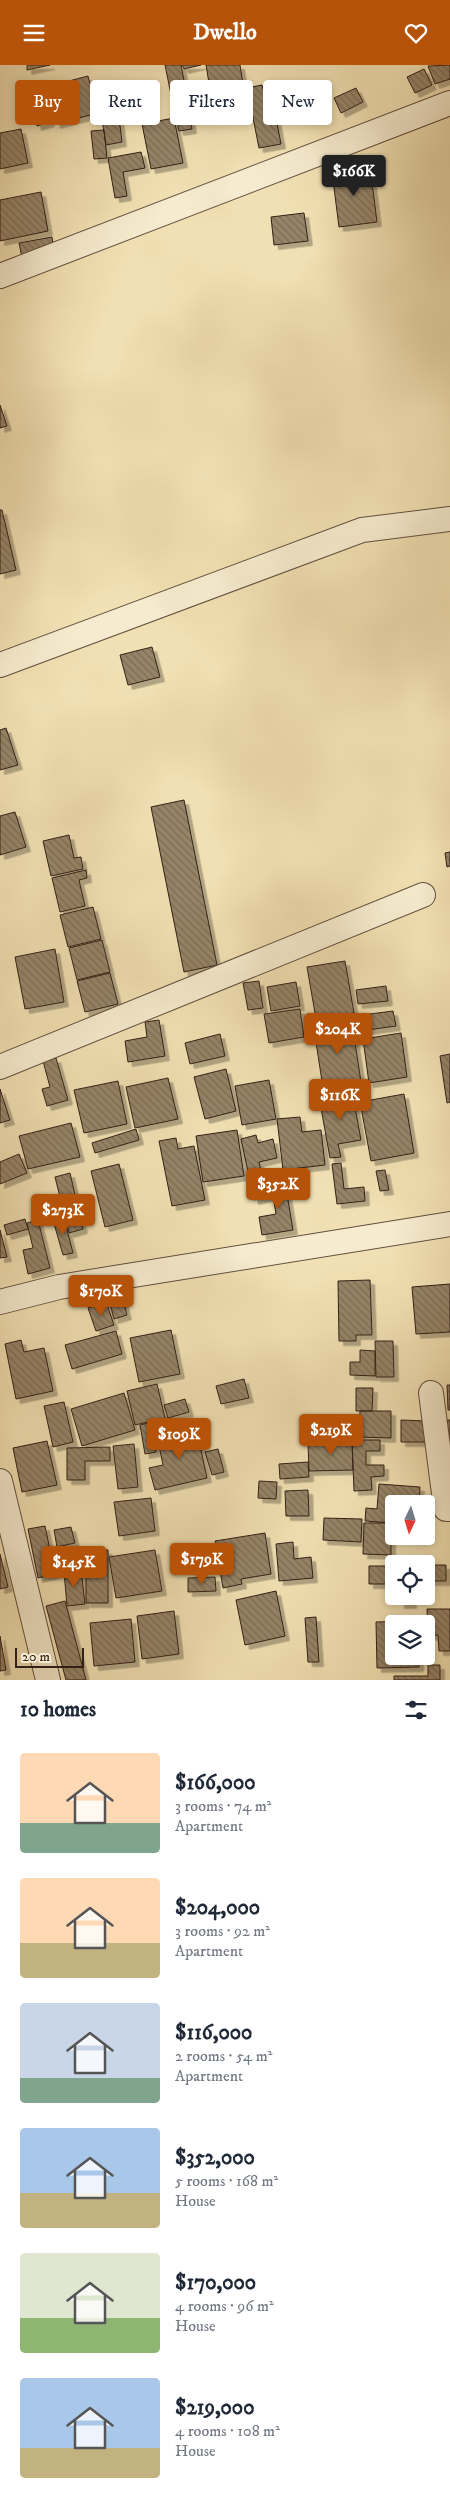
<!DOCTYPE html>
<html lang="en">
<head>
<meta charset="utf-8">
<style>
  :root { --surface:#fff; --page:#f2f2f3; --text:#1f2937; --muted:#747a83; --accent:#b45309 }
  body { margin:0; font-family:"IM FELL DW Pica",serif; background:var(--page); color:var(--text); height:100vh; display:flex; flex-direction:column; font-size:19px; white-space:nowrap }
  * { box-sizing:border-box; margin:0 }
  p { font-size:16px; color:var(--muted) }
  .icon { flex:none; width:28px; height:28px; fill:none; stroke:currentColor; stroke-width:2; stroke-linecap:round; stroke-linejoin:round }
  .map { position:relative; height:1615px; overflow:hidden }
  .panel { display:flex; flex-direction:column; background:var(--surface); flex:1 }
  .panel>* { flex:none }
  .hud { position:absolute; left:15px; top:15px; width:420px; height:45px; display:flex; gap:10px }
  .needle { width:32px; rotate:184deg }
  .buttons { position:absolute; left:385px; top:1430px; display:grid; gap:10px }
  .buttons a { display:grid; place-items:center; width:50px; height:50px; border-radius:5px; background:var(--surface); box-shadow:0 2px 8px #0003; font-size:25px }
  .scale { position:absolute; left:15px; bottom:12px; width:69px; box-sizing:border-box; padding-left:5px; border:2px solid #332017; border-top:0; font-size:14px; line-height:18px; white-space:nowrap; color:#332017; -webkit-text-stroke:4px #f6ebce; paint-order:stroke }
  .price { position:absolute; translate:-50% -42px; padding:0 11px; border-radius:5px; background:var(--accent); color:#fff; font-size:16px; line-height:32px; filter:drop-shadow(0 1px 2px #0008) }
  .price::after { content:''; position:absolute; left:50%; top:30px; width:15px; height:11px; margin-left:-8px; background:inherit; clip-path:polygon(0 0,100% 0,50% 100%) }
  .price.selected { background:#222; color:#fff }
  ul { padding:0; list-style:none }
  li { display:flex; align-items:center; gap:15px; height:125px; padding:0 20px }
  li span { display:grid; place-items:center; flex:none; width:140px; height:100px; border-radius:5px; color:#555 }
  li>.icon { margin-inline-start:auto }
  span .icon { width:60px; height:60px; fill:#fffc; stroke-width:1 }
  li b { font-size:21px }
  h2 { display:flex; justify-content:space-between; align-items:center; height:60px; padding:0 20px; font-size:21px }
  .tag { padding:0 18px; border-radius:5px; background:var(--surface); box-shadow:0 2px 8px #0003; font-size:18px; line-height:45px }
  .tag.selected { background:var(--accent); color:#fff }
  header { display:flex; justify-content:space-between; align-items:center; height:65px; padding:0 20px; background:var(--accent); color:#fff; font-size:22px; font-weight:700 }
  .map>svg:first-child { display:block }
  .building { fill:url(#building-back-hatch); stroke:#332017; filter:url(#shadow) }
  .lines { fill:none; stroke-linecap:round; stroke-linejoin:round }
  .street-casing { stroke:#62503e; stroke-width:26 }
  .street { stroke:#f6ebce; stroke-width:24 }
</style>
</head>
<body>
<header><svg class="icon" aria-label="menu" viewBox="0 0 24 24"><path d="M4 6h16M4 12h16M4 18h16"/></svg>Dwello<svg class="icon" aria-label="heart" viewBox="0 0 24 24"><path d="M12 20l-8-8c-3-5 5-10 8-4 3-6 11-1 8 4z"/></svg></header>
<div class="map">
<svg width="450" height="1615" viewBox="0 0 450 1615">
  <defs>
    <pattern id="building-back-hatch" width="6" height="6" patternUnits="userSpaceOnUse" patternTransform="scale(1.25)"><rect width="6" height="6" fill="#968468"/><path d="M-1 5l2 2M0 0l6 6M5-1l2 2" fill="none" stroke="#7b6c55"/></pattern>
    <filter id="shadow"><feDropShadow dx="4.5" dy="4.5" stdDeviation="0" flood-color="#0004"/></filter>
  </defs>
  <rect width="100%" height="100%" fill="#f1e0b3"/>
  <filter id="stains"><feTurbulence type="fractalNoise" baseFrequency=".004" numOctaves="4"/><feColorMatrix values="0 0 0 0 .2 0 0 0 0 .09 0 0 0 0 .02 0 0 0 .5 -.17"/></filter>
  <radialGradient id="worn" r=".72"><stop offset=".6" stop-color="#630" stop-opacity="0"/><stop offset="1" stop-color="#630" stop-opacity=".3"/></radialGradient>
  <!-- building -->
  <path class="building" d="M27,0H50L27,5Z
    M165,0H181L189,41L174,44Z
    M182,0H201L184,4Z
    M206,0H240L245,32L212,36Z
    M450,0V14L435,19L428,1Z
    M424,4L432,20L415,28L407,12Z
    M88,11L98,48L56,59L46,22Z
    M129,17L133,38L100,45L96,24Z
    M262,20L266,38L273,37L281,79L259,83L247,23Z
    M356,23L363,37L341,48L334,33Z
    M43,24L50,57L37,61L30,27Z
    M189,44L192,64L179,66L175,46Z
    M118,45L122,77L106,80L101,48Z
    M174,53L183,98L151,104L142,59Z
    M21,64L28,98L0,104V68Z
    M104,65L107,93L94,94L91,66Z
    M141,87L145,103L123,107L127,131L115,133L108,93Z
    M370,102L377,157L339,162L332,107Z
    M41,127L48,166L0,176V135Z
    M304,148L308,176L274,180L271,152Z
    M52,172L54,187L22,193L19,178Z
    M0,340L7,361L0,363Z
    M0,445H2L16,505L0,509Z
    M152,582L160,612L128,620L120,590Z
    M6,663L18,700L0,705V665Z
    M184,735L217,900L184,907L151,742Z
    M15,747L26,782L0,790V751Z
    M69,770L74,793L81,792L83,804L51,811L43,776Z
    M450,787V801L447,802L445,788Z
    M86,805L87,813L79,815L85,841L60,847L52,813Z
    M93,842L101,874L68,882L60,850Z
    M102,875L110,907L77,915L69,883Z
    M55,884L64,937L25,944L15,892Z
    M345,896L354,948L316,954L307,902Z
    M110,908L118,939L85,947L77,916Z
    M259,916L263,943L248,945L243,918Z
    M296,917L300,941L271,946L267,922Z
    M386,921L388,936L358,939L356,925Z
    M300,944L304,972L269,978L264,949Z
    M393,946L396,961L360,966L359,957H363L362,950Z
    M159,955L165,991L128,997L125,976L147,972L145,957Z
    M352,958L361,1017L323,1023L314,964Z
    M401,968L407,1012L369,1018L363,974Z
    M220,969L225,991L190,999L185,978Z
    M450,989V1037L447,1038L440,991Z
    M56,993L68,1035L47,1041L42,1024L50,1022L43,996Z
    M226,1004L236,1046L205,1054L194,1012Z
    M168,1013L178,1054L135,1063L126,1022Z
    M269,1015L276,1054L242,1060L235,1021Z
    M118,1016L127,1059L84,1068L74,1025Z
    M0,1024L10,1055L0,1058Z
    M352,1026L361,1075L338,1079L341,1092L330,1093L319,1032Z
    M404,1029L414,1088L371,1096L360,1037Z
    M300,1052L302,1067L321,1065L325,1100L283,1105L277,1054Z
    M71,1058L80,1092L28,1104L19,1071Z
    M136,1064L139,1075L95,1088L92,1078Z
    M237,1065L244,1111L203,1117L196,1071Z
    M256,1070L258,1078L273,1074L277,1093L259,1097L267,1132L254,1135L241,1074Z
    M176,1073L178,1084L194,1081L205,1135L172,1141L159,1076Z
    M19,1089L27,1108L0,1119V1097Z
    M341,1098L344,1124L364,1122L365,1136L337,1139L332,1099Z
    M119,1099L133,1155L105,1162L91,1106Z
    M385,1105L389,1125L380,1126L376,1106Z
    M70,1108L83,1164L69,1168L55,1112Z
    M284,1111L293,1165L262,1170L259,1152L276,1149L270,1113Z
    M64,1153L73,1188L63,1190L53,1155Z
    M25,1154L28,1164L7,1170L4,1160Z
    M38,1155L50,1203L28,1209L23,1185L33,1183L27,1158Z
    M0,1165L7,1192L0,1193Z
    M370,1215L372,1270H356V1276H339L338,1216Z
    M450,1219V1267L416,1269L412,1222Z
    M121,1227L127,1250L114,1254L108,1230Z
    M106,1237L114,1260L96,1266L88,1243Z
    M171,1265L180,1309L139,1317L130,1273Z
    M116,1266L122,1289L72,1304L65,1280Z
    M21,1275L24,1287L44,1283L53,1326L16,1334L5,1279Z
    M375,1276H393L394,1312H376Z
    M360,1285L375,1286V1311L350,1310V1297H360Z
    M244,1314L249,1333L221,1339L216,1321Z
    M157,1319L165,1353L135,1360L127,1326Z
    M447,1320H450V1345H448Z
    M356,1323H373L372,1346H356Z
    M124,1328L135,1365L82,1381L71,1344Z
    M185,1334L189,1347L168,1353L164,1340Z
    M64,1337L73,1377L53,1382L44,1341Z
    M360,1346H391V1373L359,1372Z
    M161,1355L163,1365L151,1367L156,1387L145,1389L140,1360Z
    M401,1355L426,1356V1377H401Z
    M447,1355H450V1392H448Z
    M196,1362L207,1413L155,1425L149,1403L163,1400L157,1371Z
    M352,1375H380V1386H366V1400H384V1411L371,1412L372,1425L354,1426Z
    M47,1376L57,1420L22,1427L13,1383Z
    M352,1376L353,1405L309,1406L308,1378Z
    M134,1379L138,1422L118,1424L113,1381Z
    M110,1382V1396H85V1415H67V1383Z
    M218,1384L224,1407L212,1410L205,1387Z
    M308,1397L309,1412L280,1414L279,1399Z
    M259,1416L277,1417L276,1434L258,1433Z
    M379,1419L420,1422L419,1439H394V1458L365,1456L366,1443L377,1444Z
    M308,1425L309,1451H286L285,1426Z
    M151,1433L155,1466L119,1471L114,1437Z
    M324,1453L362,1454L361,1477L323,1475Z
    M364,1458H391V1490L363,1489Z
    M45,1461L55,1509L38,1513L28,1464Z
    M71,1462L75,1478L57,1482L54,1465Z
    M265,1468L271,1509L241,1514L242,1519L223,1523L215,1476Z
    M293,1477L294,1494L311,1492L313,1513L279,1516L276,1479Z
    M101,1485H108V1538H86V1500H92V1492H101Z
    M155,1485L162,1526L116,1533L109,1492Z
    M0,1489L8,1522L0,1524Z
    M390,1491H403V1499H394V1519H369V1501H390Z
    M426,1500H446V1516H426Z
    M81,1505L85,1539L67,1541L64,1507Z
    M215,1512L216,1526L188,1527V1513Z
    M276,1526L285,1571L245,1580L236,1535Z
    M400,1531H412V1539H400Z
    M65,1536L86,1615H66L46,1541Z
    M427,1544H450V1586H439L438,1570L428,1571Z
    M174,1546L179,1589L142,1594L137,1551Z
    M316,1552L319,1597H308L305,1553Z
    M131,1554L135,1597L94,1601L90,1558Z
    M418,1556V1559H394V1591H419V1602L377,1603L376,1557Z
    M0,1571L6,1605L0,1606Z
    M428,1600H440V1615H394V1611H428Z"/>
  <g class="lines">
    <!-- street casing -->
    <g class="street-casing">
      <path id="street" d="M0,211L450,38
        M0,600L362,465L450,454
        M0,1002L423,830
        M0,1237L59,1222L450,1159
        M431,1328L446,1444H450
        M0,1416L48,1615"/>
    </g>
    <!-- street -->
    <use href="#street" class="street"/>
  </g>
  <rect width="100%" height="100%" filter="url(#stains)"/>
  <rect width="100%" height="100%" fill="url(#worn)"/>
</svg>
<div class="buttons">
<a><svg class="needle" viewBox="-14 -14 28 28"><path d="M0-13l5 13h-10z" fill="#e53935"/><path d="M0 13l5-13h-10z" fill="#747a83"/></svg></a>
<a><svg class="icon" aria-label="locate" viewBox="0 0 24 24"><circle cx="12" cy="12" r="6"/><path d="M12 2v4M12 18v4M2 12h4M18 12h4"/></svg></a>
<a><svg class="icon" aria-label="layers" viewBox="0 0 24 24"><path d="M12 4l9 5-9 5-9-5zM3 14l9 5 9-5"/></svg></a>
</div>
<div class="scale">20 m</div>
<b class="price selected" style="left:354px;top:132px">$166K</b>
<b class="price" style="left:338px;top:990px">$204K</b>
<b class="price" style="left:340px;top:1056px">$116K</b>
<b class="price" style="left:278px;top:1145px">$352K</b>
<b class="price" style="left:63px;top:1171px">$273K</b>
<b class="price" style="left:101px;top:1252px">$170K</b>
<b class="price" style="left:331px;top:1391px">$219K</b>
<b class="price" style="left:179px;top:1395px">$109K</b>
<b class="price" style="left:202px;top:1520px">$179K</b>
<b class="price" style="left:74px;top:1523px">$145K</b>
<div class="hud">
<a class="tag selected">Buy</a>
<a class="tag">Rent</a>
<a class="tag">Filters</a>
<a class="tag">New</a>
</div>
</div>
<section class="panel">
<h2>10 homes<svg class="icon" aria-label="filters" viewBox="0 0 24 24"><path d="M4 7h16M4 17h16"/><circle cx="9" cy="7" r="2"/><circle cx="15" cy="17" r="2"/></svg></h2>
<ul>
<li><span style="background:linear-gradient(#ffd9b3 70%,#7fa58c 0)"><svg class="icon" aria-label="home" viewBox="0 0 24 24"><path d="M3 11l9-7 9 7M6 9v11h12V9"/></svg></span><div><b>$166,000</b><p>3 rooms · 74 m²</p><p>Apartment</p></div></li>
<li><span style="background:linear-gradient(#ffd9b3 65%,#c2b280 0)"><svg class="icon" aria-label="home" viewBox="0 0 24 24"><path d="M3 11l9-7 9 7M6 9v11h12V9"/></svg></span><div><b>$204,000</b><p>3 rooms · 92 m²</p><p>Apartment</p></div></li>
<li><span style="background:linear-gradient(#c9d6e8 75%,#7fa58c 0)"><svg class="icon" aria-label="home" viewBox="0 0 24 24"><path d="M3 11l9-7 9 7M6 9v11h12V9"/></svg></span><div><b>$116,000</b><p>2 rooms · 54 m²</p><p>Apartment</p></div></li>
<li><span style="background:linear-gradient(#a9c7e8 65%,#c2b280 0)"><svg class="icon" aria-label="home" viewBox="0 0 24 24"><path d="M3 11l9-7 9 7M6 9v11h12V9"/></svg></span><div><b>$352,000</b><p>5 rooms · 168 m²</p><p>House</p></div></li>
<li><span style="background:linear-gradient(#dfe7d0 65%,#8fb573 0)"><svg class="icon" aria-label="home" viewBox="0 0 24 24"><path d="M3 11l9-7 9 7M6 9v11h12V9"/></svg></span><div><b>$170,000</b><p>4 rooms · 96 m²</p><p>House</p></div></li>
<li><span style="background:linear-gradient(#a9c7e8 70%,#c2b280 0)"><svg class="icon" aria-label="home" viewBox="0 0 24 24"><path d="M3 11l9-7 9 7M6 9v11h12V9"/></svg></span><div><b>$219,000</b><p>4 rooms · 108 m²</p><p>House</p></div></li>
</ul>
</section>
</body>
</html>
